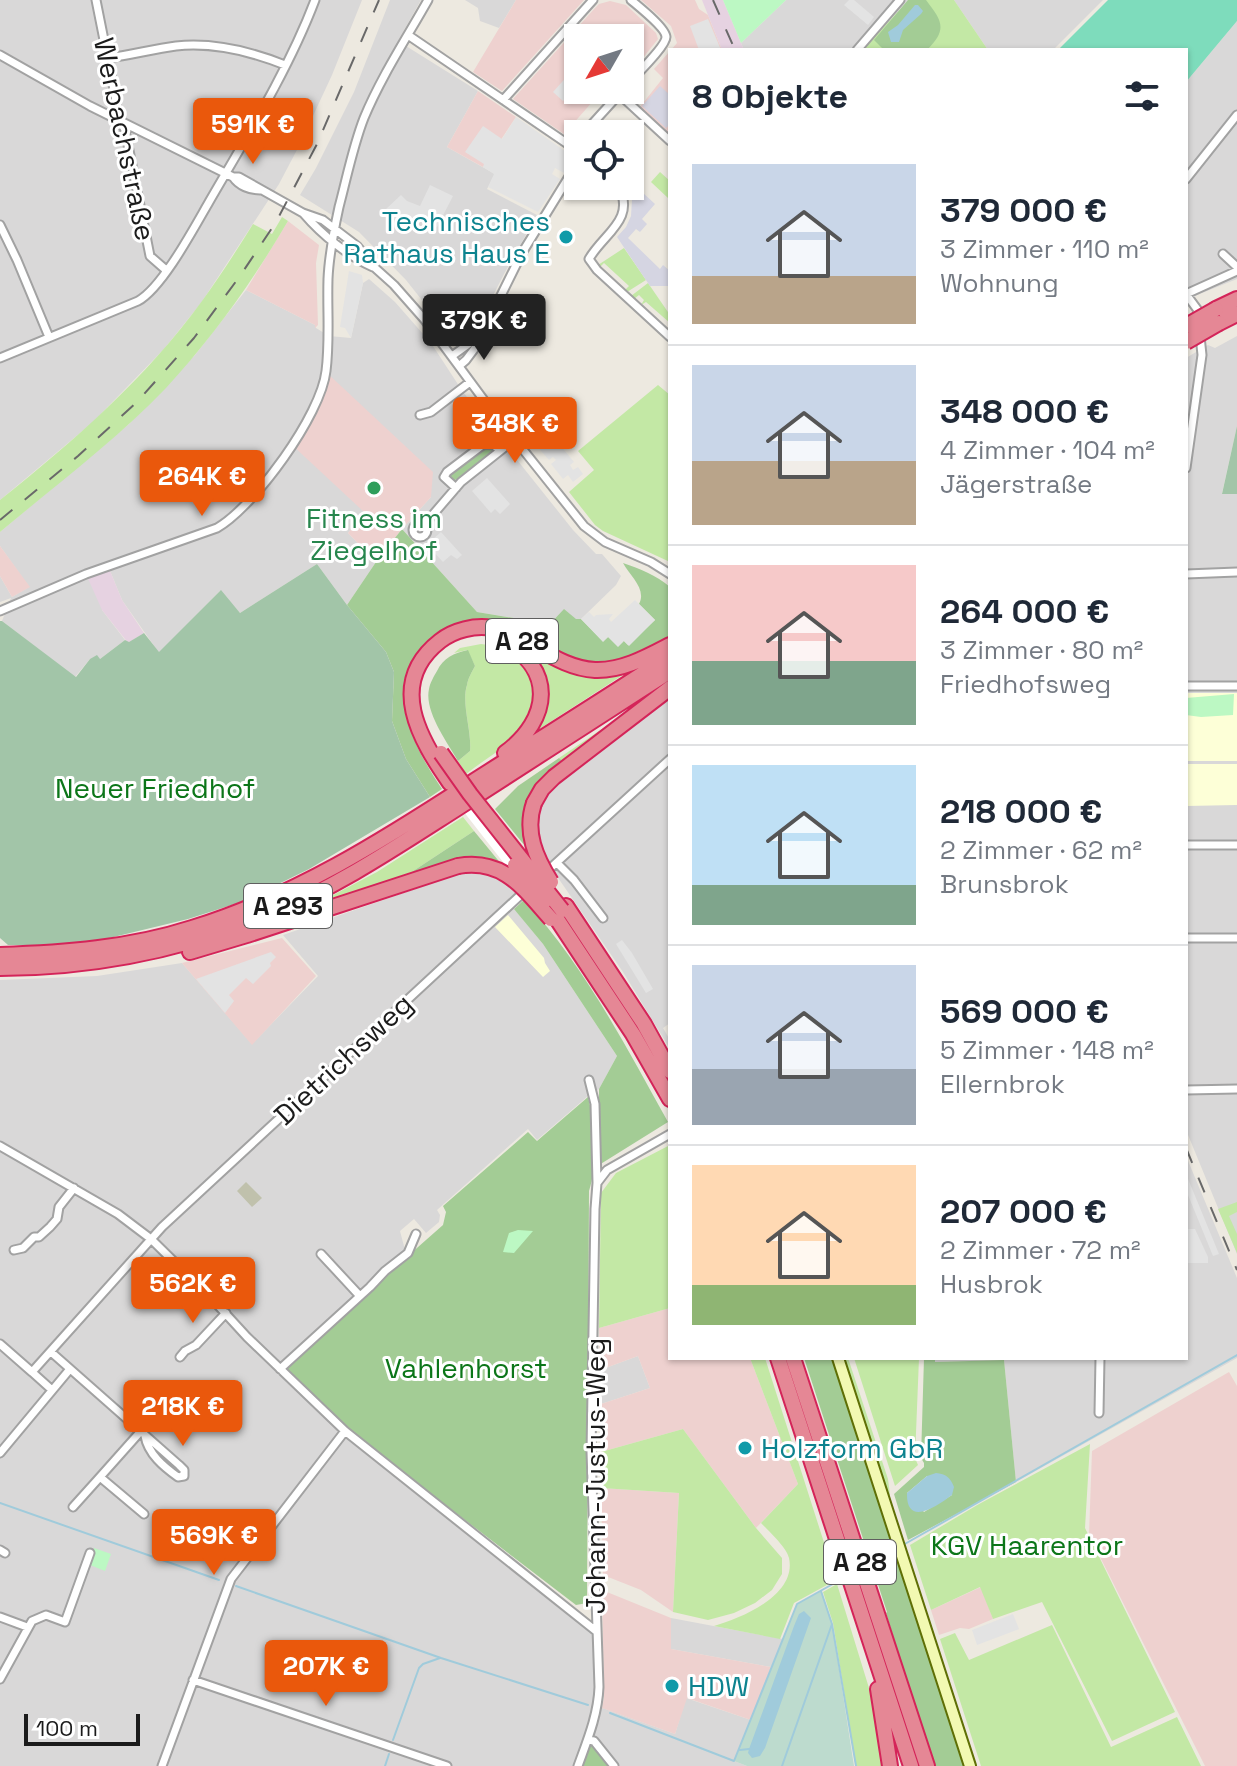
<!DOCTYPE html>
<html lang="de">
<head>
<meta charset="utf-8">
<style>
  :root { --surface:#fff; --page:#f6f6f7; --text:#1f2937; --muted:#747a83; --line:#e0e1e3; --accent:#ea580c }
  body { margin:0; font-family:"Space Grotesk",sans-serif; background:var(--page); color:var(--text); height:100vh; display:flex; flex-direction:column; font-size:30px; white-space:nowrap }
  * { box-sizing:border-box; margin:0 }
  p { font-size:26px; color:var(--muted) }
  .icon { flex:none; width:44px; height:44px; fill:none; stroke:currentColor; stroke-width:2; stroke-linecap:round; stroke-linejoin:round }
  .map { position:relative; flex:1; overflow:hidden }
  .sheet { position:absolute; left:668px; top:48px; width:520px; height:1312px; display:flex; flex-direction:column; background:var(--surface); border-radius:0px; box-shadow:0 2px 6px #0004 }
  .sheet>* { flex:none }
  .needle { width:52px; rotate:231deg }
  .buttons { position:absolute; left:564px; top:24px; display:grid; gap:16px }
  .buttons a { display:grid; place-items:center; width:80px; height:80px; border-radius:0px; background:var(--surface); box-shadow:0 2px 6px #0004; font-size:40px }
  .scale { position:absolute; left:24px; bottom:20px; width:116px; box-sizing:border-box; padding-left:8px; border:4px solid #1b1b1b; border-top:0; font-size:22px; line-height:28px; white-space:nowrap; color:#1b1b1b; -webkit-text-stroke:6px #fff; paint-order:stroke }
  .price { position:absolute; translate:-50% -68px; padding:0 18px; border-radius:8px; background:var(--accent); color:#fff; font-size:26px; line-height:52px; filter:drop-shadow(0 2px 4px #0008) }
  .price::after { content:''; position:absolute; left:50%; top:48px; width:24px; height:18px; margin-left:-12px; background:inherit; clip-path:polygon(0 0,100% 0,50% 100%) }
  .price.active { background:#222; color:#fff }
  ul { padding:0; list-style:none }
  li { display:flex; align-items:center; gap:24px; height:200px; padding:0 24px }
  li+li { border-top:2px solid var(--line) }
  li span { display:grid; place-items:center; flex:none; width:224px; height:160px; border-radius:0px; color:#555 }
  li>.icon { margin-inline-start:auto }
  span .icon { width:96px; height:96px; fill:#fffc; stroke-width:1 }
  li b { font-size:34px }
  h2 { display:flex; justify-content:space-between; align-items:center; height:96px; padding:0 24px; font-size:34px }
  .map>svg:first-child { display:block }
  .residential { fill:#d9d8d8 }
  .commercial { fill:#eed1cf }
  .industrial { fill:#e6d2e1 }
  .education { fill:#fdffd7 }
  .construction { fill:#c0c1ac }
  .grass { fill:#c3e8a5 }
  .forest { fill:#a3cc95; fill-rule:evenodd }
  .wetland { fill:#bddbce }
  .cemetery { fill:#a2c5a8 }
  .park { fill:#bcf8c3 }
  .pitch { fill:#7edcbc }
  .parking { fill:#e3e3e3 }
  .plaza { fill:#d5d5e2 }
  .water { fill:#a0cbdb }
  .pier { fill:#fff }
  .lines { fill:none; stroke-linecap:round; stroke-linejoin:round }
  .stream { stroke:#a0cbdb; stroke-width:2 }
  .street-casing { stroke:#a2a2a2; stroke-width:11 }
  .secondary-casing { stroke:#5f6f05; stroke-width:14 }
  .highway-casing { stroke:#d42459; stroke-width:18 }
  .street { stroke:#fff; stroke-width:7 }
  .secondary { stroke:#f2f9b2; stroke-width:10 }
  .highway { stroke:#e58795; stroke-width:14 }
  .rail { stroke:#696969; stroke-width:2; stroke-dasharray:16 16; stroke-linecap:butt }
  .highway-bridge-casing { stroke:#d42459; stroke-width:18; stroke-linecap:butt }
  .highway-bridge { stroke:#e58795; stroke-width:14 }
  .culture-dot { fill:#0f9aa8; stroke:#fff; stroke-width:3 }
  .leisure-dot { fill:#2e9e5b; stroke:#fff; stroke-width:3 }
  .labels { text-anchor:middle; stroke-width:6; stroke-linejoin:round; paint-order:stroke }
  .shield { fill:#fff; stroke:#5f5f5f; stroke-width:2 }
  .shield-label { font-size:26px; font-weight:bold; fill:#1b1b1b }
  .street-label { font-size:28px; fill:#1b1b1b; stroke:#fff }
  .culture-label { font-size:28px; fill:#0d838f; stroke:#fff; text-anchor:start }
  .leisure-label { font-size:28px; fill:#27864d; stroke:#fff }
  .park-label { font-size:28px; fill:#0c7619; stroke:#fff }
</style>
</head>
<body>
<div class="map">
<svg width="1237" height="1766" viewBox="0 0 1237 1766">
  <rect width="100%" height="100%" fill="#ede9e0"/>
  <!-- residential -->
  <path class="residential" d="M0,0H362L332,75L299,146L279,184L201,303L164,349L92,423L0,500Z
    M390,0H421L398,41L478,91L447,147L495,174L487,189L537,215L504,274L475,331L463,337H459L425,304L406,280L359,232L300,195L316,168L354,92Z
    M465,0H516L499,28L480,21L478,8Z
    M786,0H909L862,50H744L741,43Z
    M954,0H1103L1053,50H988Z
    M1237,21V279L1197,295L1186,303V82Z
    M369,279L395,302L431,343L463,392L573,530L596,554H602L621,576L616,585L581,619L550,624L477,612L402,529L431,497L364,513L348,533L376,562L347,605L317,564L240,613L220,591L159,653L122,600L108,566L102,610L125,640L100,659H90L75,677L2,621L11,598L0,602V576L12,597L29,587L0,546V532L129,424L195,355L246,290L315,325L316,328L329,336L351,338L363,283Z
    M1237,336V426L1222,493L1237,494V1254L1186,1130V358L1208,345L1215,348Z
    M670,698V1023L663,1028L670,1040V1049L623,972L554,872L542,846L537,824L539,810L545,797L560,782Z
    M475,873L495,878L517,893L508,901L543,944L617,1056L599,1089L588,1096L537,1140L528,1129L437,1210L440,1215L439,1222L426,1233L414,1219L400,1231L405,1250L284,1362L346,1434L596,1631L597,1706L675,1734L686,1698L751,1720L734,1761L747,1766H0V980L97,976L182,963L252,1044L318,976L283,935L458,874Z
    M1186,1156L1237,1278V1358L1016,1482L1004,1360L935,1362V1358H1186Z
    M638,1356L650,1388L601,1404L600,1370Z
    M671,1618L783,1639L771,1667L671,1649Z"/>
  <!-- commercial -->
  <path class="commercial" d="M516,0H584L502,91L473,72Z
    M641,0H695L699,9L708,15L722,50H671L677,43L671,26Z
    M610,1L626,5L656,33L658,39L630,74V38H578V90H614L605,100H594L564,134L513,99L595,8L599,4Z
    M670,51V136L639,108L663,78L654,69Z
    M478,91L516,117L483,167L447,147Z
    M288,221L319,245L316,263L318,325L315,328V325L246,290Z
    M326,372L433,472L431,497L402,529L376,562L348,533L364,512L291,444L310,415Z
    M0,546L30,587L12,597L0,576Z
    M282,938L316,976L252,1045L182,963Z
    M670,1308V1358H750L798,1484L756,1528L683,1429L601,1452V1404L650,1388L638,1356L600,1370L599,1328Z
    M1229,1372L1237,1386V1766H1205L1089,1535L1092,1451Z
    M601,1488L679,1493L673,1612L641,1590L603,1575Z
    M981,1587L993,1619L969,1629L960,1628L939,1635L931,1610Z
    M602,1590L671,1618V1649L771,1667L751,1720L687,1698L675,1734L602,1708L604,1698Z"/>
  <!-- industrial -->
  <path class="industrial" d="M702,0H723L744,50H722Z
    M108,566L122,600L144,633L128,643L102,610L86,574Z"/>
  <!-- education -->
  <path class="education" d="M1186,693H1237V761H1186Z
    M1186,764H1237V805L1186,806Z
    M508,915L544,958L545,963L550,971L543,977L495,927Z"/>
  <!-- construction -->
  <path class="construction" d="M246,1182L262,1198L252,1207L237,1191Z"/>
  <!-- grass -->
  <path class="grass" d="M909,0H954L988,50H862Z
    M660,172L670,181L668,198L651,182Z
    M282,217L288,221C253,281 213,337 166,388C115,441 56,485 0,532V500C74,441 146,378 202,301C220,276 237,250 253,224L272,234Z
    M624,248L646,280L627,292L625,290L629,286L604,263L600,267L598,265Z
    M648,283L670,315V323L646,302L641,305L644,300L639,295L634,299L631,296Z
    M658,385L670,395V562L603,531L595,525L569,492L594,470L578,451Z
    M517,643L628,669L629,671L533,733L545,700Z
    M481,644C495,646 510,650 520,661C539,681 535,717 516,736C502,750 482,761 466,774L458,761L470,751C472,730 461,704 467,685C468,678 472,672 475,666L467,650L454,653L460,648Z
    M670,683L565,763L559,758Z
    M463,817L474,831L401,879L301,912L377,872Z
    M670,1145V1308L599,1328L601,1193L616,1173Z
    M1237,1202V1212L1229,1216L1237,1234V1253L1218,1209Z
    M750,1358H765L836,1580L794,1603L780,1639L714,1626C742,1618 797,1595 789,1558C787,1548 769,1531 761,1523L798,1484Z
    M842,1358H848L888,1479L890,1495L887,1496Z
    M854,1358H919L915,1458L918,1465L895,1486Z
    M683,1429L756,1528L782,1558V1574L772,1590L755,1603L734,1613L708,1620L673,1612L679,1493L601,1488V1452Z
    M1090,1444L1085,1528L1175,1712L1112,1741L1042,1602L993,1619L980,1587L931,1610L910,1545L979,1504Z
    M837,1584L873,1701L883,1766H856L833,1623L823,1592Z
    M1052,1625L1111,1747L1177,1717L1201,1766H981L940,1639L955,1633L969,1660Z"/>
  <!-- forest -->
  <path class="forest" d="M908,0H926C942,21 948,29 927,50H884L874,40Z
    M489,445L495,451L463,477L452,481L447,475Z
    M402,529L477,612L550,624L564,609L576,619H581L603,641L608,637L624,641L628,645L655,620L639,604C647,589 630,576 623,563C640,569 656,575 670,587V637C647,649 622,664 595,663C572,663 552,648 533,638C527,634 518,629 511,628C499,628 485,631 474,633C462,634 442,633 432,639C423,645 417,654 413,663C391,706 418,753 442,789L430,797L406,759L392,721L394,672L386,652L347,605L376,562Z
    M468,650L475,666C472,672 468,678 467,685C461,703 472,731 470,751L458,761C447,742 424,711 429,689C430,683 434,676 437,671C443,658 454,653 468,650Z
    M559,758L565,763C548,777 523,792 523,817C523,826 526,835 528,843L525,846L495,809L518,786Z
    M474,831L502,865L487,858L477,857L420,870L401,879Z
    M524,900C584,965 625,1045 668,1122L599,1165V1089L617,1056L543,944L514,909Z
    M588,1097C595,1124 598,1164 589,1191L587,1603L576,1605L345,1428L284,1368L316,1337L443,1225L446,1212L443,1206L528,1132L537,1141Z
    M804,1358H833L892,1538L890,1540L889,1551L883,1556L885,1559L891,1554L897,1562L899,1561L965,1766H934L886,1613L887,1612Z
    M924,1358H935V1362L1004,1360L1016,1482L908,1540L894,1494L924,1467V1463L921,1458ZM927,1476L952,1495L924,1512L907,1493Z
    M588,1740L610,1766H580Z"/>
  <!-- wetland -->
  <path class="wetland" d="M821,1591L832,1624L854,1766H747L734,1761L797,1604Z"/>
  <!-- cemetery -->
  <path class="cemetery" d="M1237,426V494H1222Z
    M317,564L347,605L386,652L394,672L392,721L406,759L430,797L309,869L244,901L188,919L101,940L52,945H8L0,938V621H2L76,677L90,659L97,655L100,659L125,640L129,642L144,633L159,652L221,590L240,613Z"/>
  <!-- park -->
  <path class="park" d="M723,0H786L741,43Z
    M1234,694L1233,715L1201,717L1186,715V698Z
    M518,1230L533,1231L514,1253L503,1252L509,1233Z
    M94,1548L111,1554L105,1571L90,1565Z"/>
  <!-- pitch -->
  <path class="pitch" d="M1108,0H1237V21L1186,82V50H1058Z"/>
  <!-- parking -->
  <path class="parking" d="M849,0H854L874,17L868,25L844,5Z
    M708,19L721,50H699L690,26Z
    M571,72L578,78V84L563,101L553,92Z
    M516,117L572,156L573,159L564,173L555,168L552,174L560,179L538,212L488,187L494,174L483,167L484,164L465,152L483,126L502,139Z
    M430,185L453,196L437,227L417,217L407,232L386,209L401,195L407,201L420,206Z
    M349,271L362,275L363,283L351,338L345,328L340,327Z
    M547,430L555,440L551,443L556,448L560,445L574,462L570,465L573,470L578,467L583,474L573,482L568,475L563,479L551,464L556,460L553,457L549,460L533,442Z
    M487,478L510,504L500,514L495,509L491,513L472,491Z
    M441,532L460,553L462,555L457,559L451,555L443,562L428,546L433,543V539Z
    M635,600L655,620L629,646L624,641L618,647L608,637L603,642L581,619L589,612L594,617L596,615L613,614L609,619L611,622Z
    M622,940L632,953L653,989L646,993L616,944Z
    M271,952L276,957L270,963L271,966L253,984L246,978L229,995L234,1001L225,1013L196,979Z
    M1186,1174L1219,1254L1213,1256L1186,1190Z
    M1186,1229H1195L1208,1257V1263H1186Z
    M1013,1614L1019,1629L977,1645L972,1630Z"/>
  <!-- plaza -->
  <path class="plaza" d="M660,86L670,95V103L668,105L670,106V128L668,126L666,128L642,106Z
    M631,182L655,204L642,219L647,224L640,232L636,229L628,238L660,269L663,265L670,271V285L668,286H650L617,237L626,227L631,216L632,200L628,186H630Z"/>
  <!-- water -->
  <path class="water" d="M915,5H918L923,11L921,14L903,30L899,42H891L888,32L898,25Z
    M936,1473C946,1474 950,1477 954,1487L952,1495C937,1506 906,1528 907,1493L927,1476Z
    M804,1611L811,1618L765,1748L760,1756L752,1758L748,1753L749,1749L794,1626L799,1614Z"/>
  <!-- pier -->
  <path class="pier" d="M435,756L557,914L545,923L528,903L509,884L494,875L458,863L510,871L446,789L428,761Z"/>
  <g class="lines">
    <!-- stream -->
    <path class="stream" d="M0,1503L219,1580
      M903,1545L1237,1355
      M868,1565L897,1548
      M236,1586L441,1658L588,1705
      M821,1591L832,1624L856,1766
      M610,1713L734,1761L797,1604L840,1580
      M393,1740L419,1668L423,1664L440,1658
      M740,1750L749,1749
      M385,1766L389,1754
      M782,1766L832,1624"/>
    <!-- street casing -->
    <g class="street-casing">
      <path id="street" d="M96,0L115,95L117,114L125,130L150,256L166,270
        M408,35L578,151
        M857,50L900,0
        M0,55L90,106L233,177H239L303,213L323,220L357,246L374,267L394,285L424,319L489,407L584,526L605,542L651,562L670,574
        M108,58C131,55 153,49 176,46C214,42 250,51 285,65
        M630,82C637,74 666,46 666,37C666,28 638,6 631,0
        M619,94L670,141
        M503,100L593,0
        M583,134L623,90
        M233,177C239,186 250,190 260,190
        M1186,179L1237,115
        M618,186C637,219 603,234 589,259L597,270L670,337
        M304,214C322,235 348,256 373,267
        M0,225L17,260L49,337
        M1223,254L1237,267
        M1198,319L1197,309L1186,294L1237,271
        M452,356L477,338
        M0,358L138,301C162,288 194,228 209,202C246,138 289,69 315,0
        M459,366L466,360L475,348L522,253L578,162
        M420,415L431,412L470,382
        M1186,468L1202,355L1200,336
        M456,488L444,477L447,472L484,444L493,445L500,450
        M413 530a7 7 0 1 1 14 0a7 7 0 1 1-14 0Z
        M424,525L461,482L515,439
        M1186,574L1237,572
        M0,611L86,574L217,528C255,506 321,415 326,371C330,340 327,310 328,279C329,255 334,230 339,207C347,177 353,146 364,118C381,77 406,39 428,0
        M1186,686H1237
        M1186,845H1237
        M557,863L574,880L603,918
        M544,874L670,759
        M1186,938H1237
        M589,1080L595,1104L597,1183
        M1186,1090L1237,1089
        M0,1146L118,1214L151,1239L214,1301L247,1337L345,1431L596,1631
        M14,1250L23,1248L34,1237H39L50,1227L57,1219L59,1207L74,1188
        M321,1254L359,1295
        M0,1344L32,1372
        M51,1352L179,1465L184,1470V1476L178,1477C164,1467 148,1454 145,1436
        M180,1357L185,1351L196,1345L226,1313
        M280,1369L370,1287L385,1271L408,1253L416,1234
        M52,1390L32,1372L162,1227L526,890
        M1099,1413L1100,1358
        M141,1431L100,1477L144,1514
        M0,1453L70,1369
        M73,1507L100,1477
        M0,1550L5,1553
        M0,1617L27,1627
        M0,1679L32,1621L46,1615L65,1622L90,1553
        M193,1680L447,1766
        M588,1740L594,1741L614,1766
        M162,1766L231,1579L345,1431
        M578,1766C587,1741 598,1715 599,1687L591,1452L595,1209L597,1183L607,1170L670,1134"/>
    </g>
    <!-- secondary casing -->
    <g class="secondary-casing">
      <path id="secondary" d="M838,1358L970,1766"/>
    </g>
    <!-- highway casing -->
    <g class="highway-casing">
      <path id="highway" d="M1216,309L1237,299
        M1219,323L1237,314
        M501,640C556,668 551,719 505,753
        M450,783C420,740 386,683 440,641C454,630 475,625 492,628C529,636 556,668 595,670C622,671 647,657 670,645
        M534,803L542,789L554,777L670,688
        M566,906L644,1024L670,1071
        M555,916L633,1034L670,1099
        M190,952L247,935L458,866
        M0,955C64,953 130,948 192,928C293,897 382,841 471,783C537,741 604,699 670,656
        M0,968C92,968 181,950 266,916C334,889 395,848 456,809C527,763 599,717 670,671
        M778,1358L911,1766
        M793,1358L927,1766
        M878,1689L890,1766"/>
    </g>
    <!-- street -->
    <use href="#street" class="street"/>
    <!-- secondary -->
    <use href="#secondary" class="secondary"/>
    <!-- highway -->
    <use href="#highway" class="highway"/>
    <!-- rail -->
    <path class="rail" d="M713,0L735,50
      M0,520L78,456L137,402L194,338L240,276L276,222L317,144L379,0
      M1186,1148L1237,1270"/>
    <!-- highway-bridge casing -->
    <g class="highway-bridge-casing">
      <path id="highway-bridge" d="M1186,326L1216,309
        M1186,342L1219,323
        M441,753L470,794L562,910
        M534,803C524,832 536,858 551,882
        M515,865L544,902
        M458,866C504,858 524,889 551,919"/>
    </g>
    <!-- highway-bridge -->
    <use href="#highway-bridge" class="highway-bridge"/>
  </g>
  <!-- markers -->
  <g class="culture-dot">
    <circle cx="566" cy="237" r="8"/>
    <circle cx="745" cy="1448" r="8"/>
    <circle cx="672" cy="1686" r="8"/>
  </g>
  <circle class="leisure-dot" cx="374" cy="488" r="8"/>
  <g class="labels">
    <!-- shield labels -->
    <g class="shield">
      <rect x="486" y="619" width="72" height="44" rx="6"/>
      <rect x="244" y="884" width="88" height="44" rx="6"/>
      <rect x="824" y="1540" width="72" height="44" rx="6"/>
    </g>
    <g class="shield-label">
      <text x="522" y="650">A 28</text>
      <text x="288" y="915">A 293</text>
      <text x="860" y="1571">A 28</text>
    </g>
    <!-- street labels -->
    <g class="street-label">
      <text transform="translate(125 139) rotate(78)" y="10">Werbachstraße</text>
      <text transform="translate(343 1059) rotate(-43)" y="10">Dietrichsweg</text>
      <text transform="translate(595 1476) rotate(-90)" y="10">Johann-Justus-Weg</text>
    </g>
    <!-- culture labels -->
    <g class="culture-label">
      <text x="550" y="231" text-anchor="end">Technisches<tspan x="550" dy="32">Rathaus Haus E</tspan></text>
      <text x="761" y="1458">Holzform GbR</text>
      <text x="688" y="1696">HDW</text>
    </g>
    <!-- leisure labels -->
    <g class="leisure-label">
      <text x="374" y="528">Fitness im<tspan x="374" dy="32">Ziegelhof</tspan></text>
    </g>
    <!-- park labels -->
    <g class="park-label">
      <text x="155" y="798">Neuer Friedhof</text>
      <text x="466" y="1378">Vahlenhorst</text>
      <text x="1027" y="1555">KGV Haarentor</text>
    </g>
  </g>
</svg>
<div class="buttons">
<a><svg class="needle" viewBox="-14 -14 28 28"><path d="M0-13l5 13h-10z" fill="#e53935"/><path d="M0 13l5-13h-10z" fill="#747a83"/></svg></a>
<a><svg class="icon" aria-label="locate" viewBox="0 0 24 24"><circle cx="12" cy="12" r="6"/><path d="M12 2v4M12 18v4M2 12h4M18 12h4"/></svg></a>
</div>
<div class="scale">100 m</div>
<b class="price" style="left:253px;top:166px">591K €</b>
<b class="price active" style="left:484px;top:362px">379K €</b>
<b class="price" style="left:515px;top:465px">348K €</b>
<b class="price" style="left:202px;top:518px">264K €</b>
<b class="price" style="left:193px;top:1325px">562K €</b>
<b class="price" style="left:183px;top:1448px">218K €</b>
<b class="price" style="left:214px;top:1577px">569K €</b>
<b class="price" style="left:326px;top:1708px">207K €</b>
<section class="sheet">
<h2>8 Objekte<svg class="icon" aria-label="filters" viewBox="0 0 24 24"><path d="M4 7h16M4 17h16"/><circle cx="9" cy="7" r="2"/><circle cx="15" cy="17" r="2"/></svg></h2>
<ul>
<li><span style="background:linear-gradient(#c9d6e8 70%,#b9a48a 0)"><svg class="icon" aria-label="home" viewBox="0 0 24 24"><path d="M3 11l9-7 9 7M6 9v11h12V9"/></svg></span><div><b>379 000 €</b><p>3 Zimmer · 110 m²</p><p>Wohnung</p></div></li>
<li><span style="background:linear-gradient(#c9d6e8 60%,#b9a48a 0)"><svg class="icon" aria-label="home" viewBox="0 0 24 24"><path d="M3 11l9-7 9 7M6 9v11h12V9"/></svg></span><div><b>348 000 €</b><p>4 Zimmer · 104 m²</p><p>Jägerstraße</p></div></li>
<li><span style="background:linear-gradient(#f6c9c9 60%,#7fa58c 0)"><svg class="icon" aria-label="home" viewBox="0 0 24 24"><path d="M3 11l9-7 9 7M6 9v11h12V9"/></svg></span><div><b>264 000 €</b><p>3 Zimmer · 80 m²</p><p>Friedhofsweg</p></div></li>
<li><span style="background:linear-gradient(#bfe0f5 75%,#7fa58c 0)"><svg class="icon" aria-label="home" viewBox="0 0 24 24"><path d="M3 11l9-7 9 7M6 9v11h12V9"/></svg></span><div><b>218 000 €</b><p>2 Zimmer · 62 m²</p><p>Brunsbrok</p></div></li>
<li><span style="background:linear-gradient(#c9d6e8 65%,#9aa5b1 0)"><svg class="icon" aria-label="home" viewBox="0 0 24 24"><path d="M3 11l9-7 9 7M6 9v11h12V9"/></svg></span><div><b>569 000 €</b><p>5 Zimmer · 148 m²</p><p>Ellernbrok</p></div></li>
<li><span style="background:linear-gradient(#ffd9b3 75%,#8fb573 0)"><svg class="icon" aria-label="home" viewBox="0 0 24 24"><path d="M3 11l9-7 9 7M6 9v11h12V9"/></svg></span><div><b>207 000 €</b><p>2 Zimmer · 72 m²</p><p>Husbrok</p></div></li>
</ul>
</section>
</div>
</body>
</html>
